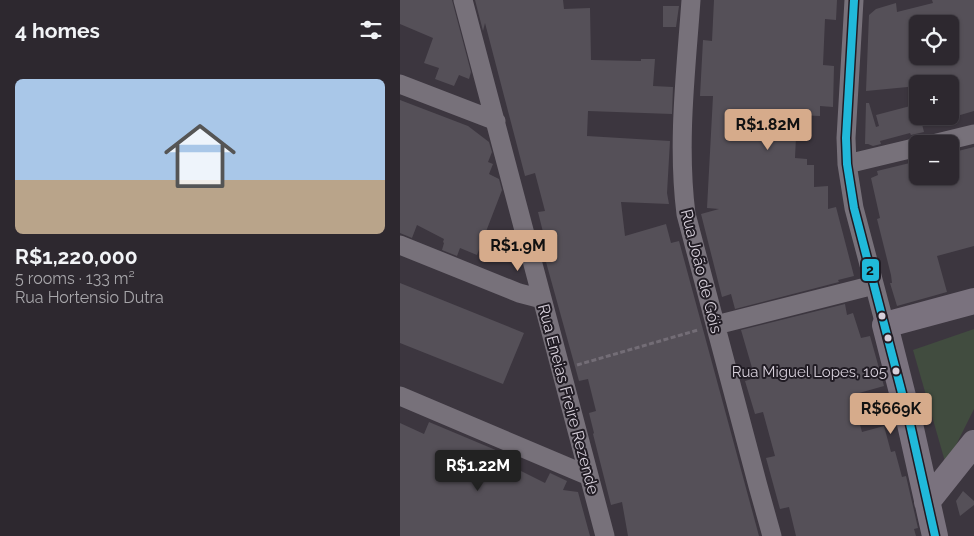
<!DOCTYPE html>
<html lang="en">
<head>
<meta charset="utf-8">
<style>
  :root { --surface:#2d282f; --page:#39343b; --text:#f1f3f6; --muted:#a7a6aa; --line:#48444b; --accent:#d6ab8b }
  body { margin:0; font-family:Raleway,sans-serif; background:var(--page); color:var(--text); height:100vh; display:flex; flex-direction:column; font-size:19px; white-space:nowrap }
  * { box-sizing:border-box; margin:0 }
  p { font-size:16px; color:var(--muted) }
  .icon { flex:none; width:28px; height:28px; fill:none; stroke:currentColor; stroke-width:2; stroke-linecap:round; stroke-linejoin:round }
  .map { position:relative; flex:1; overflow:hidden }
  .details { display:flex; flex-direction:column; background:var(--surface); width:400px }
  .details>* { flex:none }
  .tools { position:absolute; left:509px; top:15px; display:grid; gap:10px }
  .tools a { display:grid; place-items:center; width:50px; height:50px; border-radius:8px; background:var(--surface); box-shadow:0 1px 4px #0004,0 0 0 1px var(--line); font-size:25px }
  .price { position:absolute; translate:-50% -42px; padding:0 11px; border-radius:5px; background:var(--accent); color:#111; font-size:16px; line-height:32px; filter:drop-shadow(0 1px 2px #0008) }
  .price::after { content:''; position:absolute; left:50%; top:30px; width:15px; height:11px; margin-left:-8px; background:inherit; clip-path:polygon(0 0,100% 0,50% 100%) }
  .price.active { background:#222; color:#fff }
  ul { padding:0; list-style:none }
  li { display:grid; align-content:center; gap:10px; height:265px; padding:0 15px }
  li+li { border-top:1px solid var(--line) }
  li span { display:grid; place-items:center; height:155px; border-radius:8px; color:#555 }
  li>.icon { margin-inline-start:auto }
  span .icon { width:90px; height:90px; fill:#fffc; stroke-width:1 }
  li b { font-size:21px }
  h2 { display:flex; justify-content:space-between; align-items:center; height:60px; padding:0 15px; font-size:21px }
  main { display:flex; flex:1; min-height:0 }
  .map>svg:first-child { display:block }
  .park { fill:#414c3f }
  .building { fill:#555058; fill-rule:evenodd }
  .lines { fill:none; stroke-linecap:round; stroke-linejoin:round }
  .path { stroke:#736d76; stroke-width:3; stroke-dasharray:5 2.5; stroke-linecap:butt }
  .street { stroke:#77717a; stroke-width:19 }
  .secondary { stroke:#7a727e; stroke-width:26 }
  .bus-1-casing { stroke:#211c24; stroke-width:11 }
  .bus-1 { stroke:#20b9da; stroke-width:8 }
  .bus-dot { fill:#d7d0db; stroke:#211c24; stroke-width:2 }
  .labels { text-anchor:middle; stroke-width:4; stroke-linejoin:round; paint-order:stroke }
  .bus-label { font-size:15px; fill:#d7d0db; stroke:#211c24; text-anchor:end }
  .street-label { font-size:16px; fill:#d7d0db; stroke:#211c24 }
  .line-badge { stroke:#211c24; stroke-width:2 }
  .pale-badge-label { font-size:14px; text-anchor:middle; font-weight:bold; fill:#111 }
</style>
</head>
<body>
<main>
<section class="details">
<h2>4 homes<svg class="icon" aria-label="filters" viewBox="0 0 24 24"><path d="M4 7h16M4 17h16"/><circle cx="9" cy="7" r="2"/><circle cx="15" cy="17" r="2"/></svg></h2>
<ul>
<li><span style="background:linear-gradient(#a9c7e8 65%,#b9a48a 0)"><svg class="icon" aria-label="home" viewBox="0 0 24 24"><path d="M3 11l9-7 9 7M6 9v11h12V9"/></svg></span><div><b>R$1,220,000</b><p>5 rooms · 133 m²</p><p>Rua Hortensio Dutra</p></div></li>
</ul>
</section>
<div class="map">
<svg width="574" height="536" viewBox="0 0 574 536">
  <rect width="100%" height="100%" fill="#3c363f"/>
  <!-- park -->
  <path class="park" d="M574,329V409L546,465L513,350Z"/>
  <!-- building -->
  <path class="building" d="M0,0H52L71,72L69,79L59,75L54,86L35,79L39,68L24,63L33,38L0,24Z
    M75,0H163L164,9L190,8L191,60L241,61V59H255L253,86L273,87L272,114L188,111L187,136L270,141L267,193L269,204L221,202L225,236L266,224L271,243L279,241L359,536H228L222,502L211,505L193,434L194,433L189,413L196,411L188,379L179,381L146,262L139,234L143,232L138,212L145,211L135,173L125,176L85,23L83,31Z
    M314,0H437L436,20L425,19L423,65L434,66L433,107L420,106V116L397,115L395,158L407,159V165H414V187L428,186V209L436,207L454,276L438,280L439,282L335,309L331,294L322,297L301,214L319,209L307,208L313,96H300L303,40L312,41Z
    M532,0H574V111L550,118V96L554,95L552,83L518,84V86L466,91L469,15L476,9L496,3L497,12L533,3ZM518,24H550V56H518Z
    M263,6H279L276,27H263Z
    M0,100L68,126L89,142L92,152L88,162L93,164L89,174L99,179L102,190L77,255L60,248L57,256L42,250L44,243L43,242L44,239L17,225L12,238L0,233Z
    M466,103H469L476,127L479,126L476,115L518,104V116H520L524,132L511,135L510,133L480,141L481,144L473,146L468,144H465Z
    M574,147V246L537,256L547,292L497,306L490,283H492L491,275L477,219L480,218L471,178L478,175L477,171L518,161V176H550V153Z
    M0,283L124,333L103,384L0,343Z
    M445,304L447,315L453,313L461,338L470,336L484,386L452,395L462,432L484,426L491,452L495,451L502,477L506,476L518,528L514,529L516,536H396L389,507L380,509L366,458L375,456L363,412L355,414L345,381L355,378L341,330Z
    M29,422L115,458L111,466L145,483L150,473L167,481L163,490L178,492L190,536H0V423L24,434Z
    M563,491L574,501V505L560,516L556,501Z"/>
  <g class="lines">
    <!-- path -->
    <path class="path" d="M177,365L298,330"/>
    <!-- street -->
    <path class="street" d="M63,0L205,536
      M291,0C286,71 277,143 286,214L358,486L372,536
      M454,0L446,138L447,164L454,208L485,325
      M0,84L96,121
      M533,144L574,134
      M447,164L518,147
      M0,245L119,293L142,299
      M316,325L474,285
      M0,396L189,476"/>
    <!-- secondary -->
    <path class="secondary" d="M527,502L574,443
      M535,536L510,424L485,325L574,301"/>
    <!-- bus-1 casing -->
    <g class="bus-1-casing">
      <path id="bus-1" d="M454,0L446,138L447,164L454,208L510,424L535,536"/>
    </g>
    <!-- bus-1 -->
    <use href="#bus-1" class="bus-1"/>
  </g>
  <!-- markers -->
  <g class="bus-dot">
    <circle cx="482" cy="316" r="4.5"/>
    <circle cx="488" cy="338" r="4.5"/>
    <circle cx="496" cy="371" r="4.5"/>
  </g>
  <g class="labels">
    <!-- bus labels -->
    <g class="bus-label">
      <text x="487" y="377">Rua Miguel Lopes, 105</text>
    </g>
    <!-- street labels -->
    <g class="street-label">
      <text transform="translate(302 271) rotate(76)" y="6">Rua João de Góis</text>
      <text transform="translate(169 399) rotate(75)" y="6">Rua Eneias Freire Rezende</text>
    </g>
  </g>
  <rect class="line-badge" x="461" y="258" width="19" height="24" rx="5" fill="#20b9da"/>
  <g class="pale-badge-label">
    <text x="470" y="275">2</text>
  </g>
</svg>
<div class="tools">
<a><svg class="icon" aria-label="locate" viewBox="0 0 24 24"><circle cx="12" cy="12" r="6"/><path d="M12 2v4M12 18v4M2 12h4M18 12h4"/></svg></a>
<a>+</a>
<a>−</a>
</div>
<b class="price" style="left:368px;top:151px">R$1.82M</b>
<b class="price" style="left:118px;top:272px">R$1.9M</b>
<b class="price" style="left:491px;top:435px">R$669K</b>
<b class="price active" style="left:78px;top:492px">R$1.22M</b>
</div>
</main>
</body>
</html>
